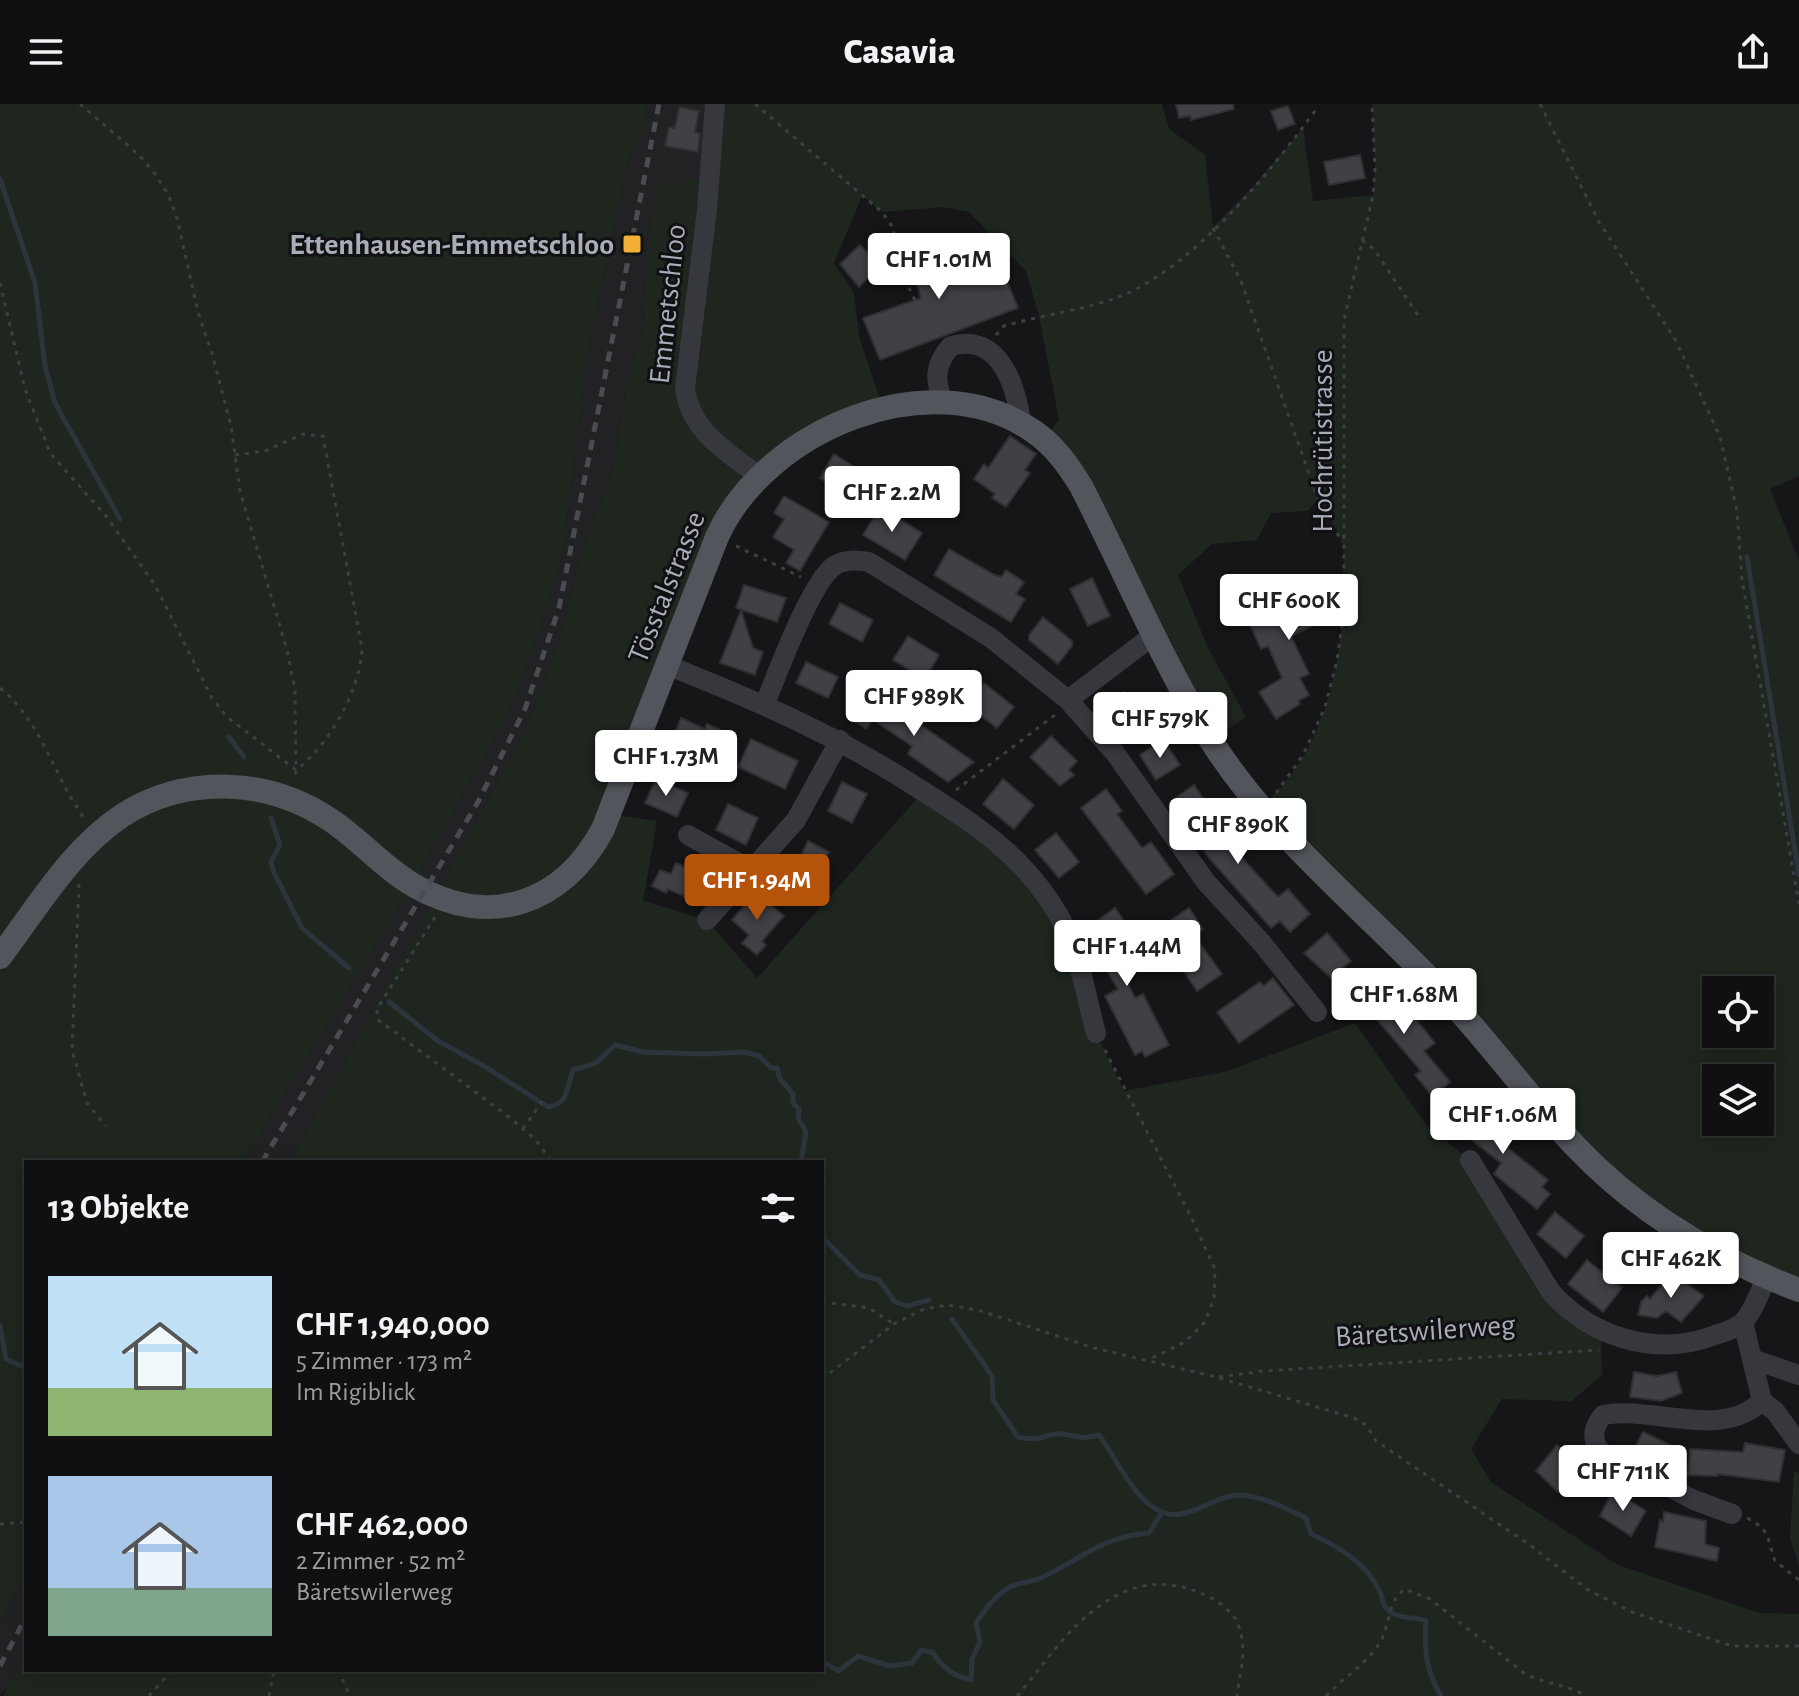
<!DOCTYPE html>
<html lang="de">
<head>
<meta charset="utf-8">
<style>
  :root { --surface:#101012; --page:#19191b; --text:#f1f3f6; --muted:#9c9d9f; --line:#303032; --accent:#b45309 }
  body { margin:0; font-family:"Alegreya Sans",sans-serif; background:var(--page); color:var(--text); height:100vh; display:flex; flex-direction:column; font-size:30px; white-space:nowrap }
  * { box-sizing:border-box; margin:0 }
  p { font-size:26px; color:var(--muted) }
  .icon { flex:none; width:44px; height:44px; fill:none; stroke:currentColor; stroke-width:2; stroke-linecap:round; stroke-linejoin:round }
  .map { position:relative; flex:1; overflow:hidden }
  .panel { position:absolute; left:24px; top:1056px; width:800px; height:512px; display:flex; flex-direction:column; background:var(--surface); border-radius:0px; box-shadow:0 4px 20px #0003,0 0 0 2px var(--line) }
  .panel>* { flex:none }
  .tools { position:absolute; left:1702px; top:872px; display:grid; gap:16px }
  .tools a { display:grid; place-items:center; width:72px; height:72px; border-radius:0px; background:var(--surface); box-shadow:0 4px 20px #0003,0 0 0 2px var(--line); font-size:40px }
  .price { position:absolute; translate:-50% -68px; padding:0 18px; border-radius:8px; background:#fff; color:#222; font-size:26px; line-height:52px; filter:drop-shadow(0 2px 4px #0008) }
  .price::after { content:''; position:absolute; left:50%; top:48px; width:24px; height:18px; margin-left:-12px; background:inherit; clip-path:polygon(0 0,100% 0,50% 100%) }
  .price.active { background:var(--accent); color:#fff }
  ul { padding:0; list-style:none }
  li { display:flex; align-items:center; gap:24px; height:200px; padding:0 24px }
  li span { display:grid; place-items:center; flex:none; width:224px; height:160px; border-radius:0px; color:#555 }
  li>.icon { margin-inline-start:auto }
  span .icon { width:96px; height:96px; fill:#fffc; stroke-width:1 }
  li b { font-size:34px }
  h2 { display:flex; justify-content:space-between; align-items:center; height:96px; padding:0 24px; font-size:34px }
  header { display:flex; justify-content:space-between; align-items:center; height:104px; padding:0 24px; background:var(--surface); font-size:36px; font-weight:800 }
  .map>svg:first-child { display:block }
  .built { fill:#222225 }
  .green { fill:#1e261f; fill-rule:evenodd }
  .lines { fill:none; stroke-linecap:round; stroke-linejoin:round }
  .stream { stroke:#2c353c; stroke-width:5 }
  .building { fill:#404145; stroke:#303034; stroke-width:2 }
  .path { stroke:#3d3f44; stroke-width:3; stroke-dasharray:4 6; stroke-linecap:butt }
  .minor { stroke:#37383d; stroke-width:20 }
  .major { stroke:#53555c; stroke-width:24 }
  .rail { stroke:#4a4c52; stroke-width:5; stroke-dasharray:10 8; stroke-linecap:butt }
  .poi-dot { fill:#f2b134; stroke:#111113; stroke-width:3 }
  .labels { text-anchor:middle; stroke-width:6; stroke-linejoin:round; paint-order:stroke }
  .poi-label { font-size:30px; font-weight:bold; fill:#a8adb8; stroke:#111113; text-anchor:end }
  .street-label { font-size:30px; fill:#a8adb8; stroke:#111113 }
</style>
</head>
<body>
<header><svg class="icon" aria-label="menu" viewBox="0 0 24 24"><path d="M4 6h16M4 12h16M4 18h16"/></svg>Casavia<svg class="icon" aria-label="share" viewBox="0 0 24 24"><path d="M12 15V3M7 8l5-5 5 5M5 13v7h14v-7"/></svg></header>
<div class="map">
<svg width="1799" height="1592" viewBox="0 0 1799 1592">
  <rect width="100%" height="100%" fill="#161618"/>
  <!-- built -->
  <path class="built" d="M647,0H715L708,74L657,82L646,143L643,225L628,273L612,368L581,449L560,534L523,631L290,1058H243L406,792L508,611L539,529L563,449L589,242L629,55L641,34Z
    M26,1471V1550L12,1578L0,1592V1517Z"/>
  <!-- green -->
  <path class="green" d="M0,0H647L641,34L629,55L589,242L563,449L539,529L508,611L406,792L243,1058H26V1471L0,1517Z
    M715,0H1162L1169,25L1205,51L1213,123L1250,86L1303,24L1313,97L1373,91L1375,65L1372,0H1799V372L1770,385L1799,457V1185L1660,1113L1260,703C1325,652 1345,553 1343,475C1343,464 1345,449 1342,438C1338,424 1325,407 1317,396L1308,407L1271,409L1257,436L1212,440L1178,471L1208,544L1246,613L1211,636L1043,335L1059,316L1039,212L1026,167L969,108L942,103L882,108L862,92L834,159L854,189L859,232L883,304L850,316L743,389L610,710L657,717L643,797L707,816L757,874L924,687L1039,782L1096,929L1124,987L1228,967L1355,919L1427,1022L1470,1056L1551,1188L1601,1228L1602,1271L1572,1297L1502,1295L1471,1345L1491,1378L1618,1461L1760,1509L1799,1510V1592H3L26,1550V1566H822V1058H290L523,631L560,534L581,449L612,368L628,273L643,225L646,143L657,81L708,74ZM1716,886H1760V930H1716ZM1716,974H1760V1018H1716Z
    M1794,1367L1799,1369V1462L1790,1434Z"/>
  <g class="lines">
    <!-- stream -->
    <path class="stream" d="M0,75L35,179L45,262L55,299L120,415
      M1747,453L1799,771
      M229,633L244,653
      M271,714L280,741L271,758L274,769L302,824L349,864
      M389,898L438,937L484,962L548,1003C568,1001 567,983 573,966L596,959L615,941L643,948L705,950L743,948L759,952L771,964H777L780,975L793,990V999L799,1005L798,1014L806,1028L801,1058
      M822,1133L860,1171L879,1176L895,1198L907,1202L929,1196
      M952,1215L992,1272L993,1296L1018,1333C1043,1339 1046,1328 1062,1330C1081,1332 1078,1336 1099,1331C1117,1354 1133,1396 1162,1408C1188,1419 1215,1390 1241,1391C1262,1392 1287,1405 1306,1414L1311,1430C1337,1442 1366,1458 1379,1486C1384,1495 1381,1501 1390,1508C1402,1516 1414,1512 1426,1517C1424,1546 1426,1567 1441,1592
      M0,1221L6,1255L26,1264
      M822,1557L838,1567L858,1552L890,1562L912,1559L921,1546L932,1548C942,1563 953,1572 971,1576L972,1555L980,1538L976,1519C984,1506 993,1495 1005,1486C1015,1478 1030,1479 1041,1474C1082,1455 1100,1433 1149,1429L1162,1408"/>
  </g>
  <!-- building -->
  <path class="building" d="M1176,0H1233L1234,5L1191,16L1190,12L1179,14Z
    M1288,2L1295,20L1278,26L1271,7Z
    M679,3L699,7L695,28L700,29L698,48L665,42L669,23L675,24Z
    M1360,51L1365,74L1329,81L1324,58Z
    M924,133L946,156L969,149L978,174L1003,167L1018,204L880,256L863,214L921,194L913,167L899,149Z
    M860,141L881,161L859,183L840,160Z
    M1010,332L1036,350L1025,366L1030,369L1006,403L992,394L995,390L974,375L984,360L988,364Z
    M834,350L864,369L860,376L871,383L861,400L820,374Z
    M784,392L829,418L800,467L786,459L794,446L773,433L784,415L774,409Z
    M880,403L922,429L905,456L863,431Z
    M949,445L995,471L1001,473L1006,466L1024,478L1016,490L1025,495L1011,518L934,471Z
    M1092,474L1110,512L1088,522L1070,485Z
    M744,481L786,494L777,518L736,504Z
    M1323,482L1336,511L1291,532L1309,570L1300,574L1309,591L1298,597L1300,600L1276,615L1259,588L1282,574L1268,542L1261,545L1249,519L1265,509L1260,500L1305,483L1308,489Z
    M840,499L873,516L862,538L829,520Z
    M741,506L753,544L763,548L755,571L720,559Z
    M1043,513L1072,537V542L1058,560L1029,536V531Z
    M908,532L939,551L925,575L893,556Z
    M806,558L838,573L828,594L796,579Z
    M984,579L1014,603L997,624L967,601Z
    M1124,588L1146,615L1127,630H1122L1103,605Z
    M860,594L876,604L882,594L974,658L948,678L908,650L912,642L873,616L866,625L848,613Z
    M681,614L705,625L707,620L723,627L712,651L673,634Z
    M1051,632L1077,657L1069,666L1074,671L1060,682L1030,653Z
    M751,635L798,657L785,685L738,663Z
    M1163,635L1180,661L1156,676L1140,651Z
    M656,675L688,689L677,713L645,699Z
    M1003,675L1034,701L1014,725L983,700Z
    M842,678L867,690L852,719L828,707Z
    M1194,681L1210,704L1202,709L1229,747L1233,744L1278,793L1288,785L1310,810L1290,828L1280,817L1271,824L1209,754L1170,698Z
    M1106,685L1122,707L1117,710L1142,744L1151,738L1174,770L1146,790L1081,704Z
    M728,700L758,714L746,741L716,726Z
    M1056,729L1079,758L1059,774L1035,746Z
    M808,737L829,748L815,774L795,764Z
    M676,759L708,774L697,798L668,785L666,789L652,782L660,766L671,770Z
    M756,788L784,812L762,837L766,841L757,851L742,839L749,831L732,816Z
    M1115,804L1138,836L1124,846L1131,855L1119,862L1135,894L1143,890L1169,941L1145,953L1142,947L1135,951L1105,892L1118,885L1099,854L1108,846L1090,822Z
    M1189,804L1203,825L1194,831L1222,870L1197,887L1183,866L1192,861L1164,821Z
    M1327,829L1351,857L1331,874L1304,849Z
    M1273,874L1294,901L1239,939L1217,908L1260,878L1264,882Z
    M1372,875L1408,920L1415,914L1435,939L1424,947L1450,978L1433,993L1415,971L1421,967L1354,889Z
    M1473,998L1503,1022L1494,1033L1548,1076L1542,1083L1550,1090L1537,1105L1494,1070L1501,1059L1454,1022Z
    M1555,1108L1584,1132L1566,1154L1537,1130Z
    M1587,1156L1622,1184L1603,1208L1568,1180Z
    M1671,1169L1704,1192L1681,1218L1666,1207L1657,1214L1638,1211L1641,1198L1647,1192L1650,1195Z
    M1634,1268L1657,1272L1676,1268L1682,1289L1661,1297L1630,1293Z
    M1643,1328L1670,1341L1659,1363L1632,1349Z
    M1745,1339L1785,1346L1779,1378L1718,1370V1372L1688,1371L1690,1345L1743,1348Z
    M1557,1341L1584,1364L1569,1379L1571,1391L1558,1388L1536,1367Z
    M1613,1386L1646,1407L1631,1432L1600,1412Z
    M1664,1408L1706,1417L1705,1440L1719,1444L1717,1457L1655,1443L1660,1416L1663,1418Z"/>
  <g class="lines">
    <!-- path -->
    <path class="path" d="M80,0L139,51L155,70L168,90L177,114L198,208L213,253L231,322L240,387L287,546L295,586L296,676
      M755,0L882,108L894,125L892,148L933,234
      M1540,0L1599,118L1676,237L1720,333L1737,407L1742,476L1799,800
      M1213,124L1241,177L1318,395L1342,438
      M1362,136L1374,145L1419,213
      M0,179L25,285L50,349L106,412L155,481L212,594L226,612L296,666
      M996,231L1004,222C1039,212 1076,207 1110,196C1189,171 1270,68 1318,3
      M235,351L265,347L303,330L323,332L362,545C360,587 329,641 296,666
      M736,442L801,473
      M0,584C42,618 53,671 84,714
      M956,686L1055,611
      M1276,689L1303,651L1325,603L1337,556L1344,507V216L1373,91L1375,65L1372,0
      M79,780L72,946L87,999L106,1022
      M435,813L377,905V915L509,1013L535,1035L552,1058
      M1105,946L1192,1115L1215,1165L1214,1195L1205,1218L1185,1238L1148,1256
      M523,1025L543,996
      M822,1198L869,1204L894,1220
      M1219,1273L1263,1267L1599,1246
      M822,1275L894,1220L924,1205L948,1201L978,1206L1094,1244L1216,1273L1354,1314L1366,1321L1376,1337L1527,1439L1588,1486L1632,1508L1732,1542H1799
      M1747,1414C1771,1426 1767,1435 1775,1457L1799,1476
      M0,1420L26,1418
      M338,1566L350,1592
      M149,1592L172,1566
      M269,1592L274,1566
      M1017,1592C1045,1560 1067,1523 1104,1499C1139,1475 1176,1475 1213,1495C1222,1500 1235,1511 1238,1520C1248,1546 1240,1566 1237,1592
      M1326,1592C1344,1573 1367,1560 1381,1537C1390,1519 1388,1496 1405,1485L1430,1495L1524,1569C1545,1580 1565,1580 1587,1592"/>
    <!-- minor -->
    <path class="minor" d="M715,0L707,106L685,284C690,328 728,348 760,373
      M943,297C934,275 935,260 951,242C999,228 1016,281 1021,319
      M669,562C760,598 838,632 921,686C981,724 1031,757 1065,823C1080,852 1087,897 1096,929
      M1068,596L1155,530
      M765,600C776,572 811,478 834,462C845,455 857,456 869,458L991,534L1068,596L1115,649L1206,778L1261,838L1317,908
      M688,731L751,766
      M707,816L796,716L840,636
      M1470,1056L1551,1188C1591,1233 1656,1254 1715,1231C1724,1228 1736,1225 1743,1218C1754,1206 1760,1188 1766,1174
      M1743,1218L1762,1297L1775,1307L1799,1340
      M1752,1255L1799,1271
      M1732,1410L1694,1396L1598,1346C1592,1331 1593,1324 1603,1311C1653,1301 1720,1337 1762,1297"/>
    <!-- major -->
    <path class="major" d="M0,853C37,804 71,745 123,711C186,671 267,674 329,715C360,735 383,764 415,782C490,825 563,800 603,725L717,433C765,326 930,256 1033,327C1054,341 1068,361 1081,382C1124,466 1161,555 1210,635C1268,727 1355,798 1430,875C1482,928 1525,990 1577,1044C1638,1108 1717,1155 1799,1186"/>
    <!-- rail -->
    <path class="rail" d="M262,1058L478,698L525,605L559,504L659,0
      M0,1562L26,1513"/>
  </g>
  <!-- markers -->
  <rect class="poi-dot" x="622" y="130" width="20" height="20" rx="4"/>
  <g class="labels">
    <!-- poi labels -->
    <g class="poi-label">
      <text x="614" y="150">Ettenhausen-Emmetschloo</text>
    </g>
    <!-- street labels -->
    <g class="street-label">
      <text transform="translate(667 200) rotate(-84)" y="10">Emmetschloo</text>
      <text transform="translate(1322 337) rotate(-90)" y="10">Hochrütistrasse</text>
      <text transform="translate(666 483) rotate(-68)" y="10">Tösstalstrasse</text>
      <text transform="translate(1425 1226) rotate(-4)" y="10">Bäretswilerweg</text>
    </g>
  </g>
</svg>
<div class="tools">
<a><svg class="icon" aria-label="locate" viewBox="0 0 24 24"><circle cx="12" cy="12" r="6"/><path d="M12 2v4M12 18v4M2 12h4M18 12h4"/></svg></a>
<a><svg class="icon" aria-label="layers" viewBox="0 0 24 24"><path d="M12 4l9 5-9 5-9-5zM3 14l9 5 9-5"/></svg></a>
</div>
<b class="price" style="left:939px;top:197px">CHF 1.01M</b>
<b class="price" style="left:892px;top:430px">CHF 2.2M</b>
<b class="price" style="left:1289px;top:538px">CHF 600K</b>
<b class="price" style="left:914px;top:634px">CHF 989K</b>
<b class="price" style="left:1160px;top:656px">CHF 579K</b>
<b class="price" style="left:666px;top:694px">CHF 1.73M</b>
<b class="price" style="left:1238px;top:762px">CHF 890K</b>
<b class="price active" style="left:757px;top:818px">CHF 1.94M</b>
<b class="price" style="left:1127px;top:884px">CHF 1.44M</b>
<b class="price" style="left:1404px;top:932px">CHF 1.68M</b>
<b class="price" style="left:1503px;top:1052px">CHF 1.06M</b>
<b class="price" style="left:1671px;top:1196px">CHF 462K</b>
<b class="price" style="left:1623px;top:1409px">CHF 711K</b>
<section class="panel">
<h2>13 Objekte<svg class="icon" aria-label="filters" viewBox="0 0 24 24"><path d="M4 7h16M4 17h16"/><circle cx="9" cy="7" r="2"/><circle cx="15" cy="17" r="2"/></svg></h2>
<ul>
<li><span style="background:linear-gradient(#bfe0f5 70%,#8fb573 0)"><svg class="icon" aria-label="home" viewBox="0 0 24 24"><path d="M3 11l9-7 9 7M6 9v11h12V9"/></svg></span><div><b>CHF 1,940,000</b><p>5 Zimmer · 173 m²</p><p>Im Rigiblick</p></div></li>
<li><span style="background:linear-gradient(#a9c7e8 70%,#7fa58c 0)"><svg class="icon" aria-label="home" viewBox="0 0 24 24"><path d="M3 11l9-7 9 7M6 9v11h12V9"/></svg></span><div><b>CHF 462,000</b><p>2 Zimmer · 52 m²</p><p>Bäretswilerweg</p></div></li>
</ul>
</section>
</div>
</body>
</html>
